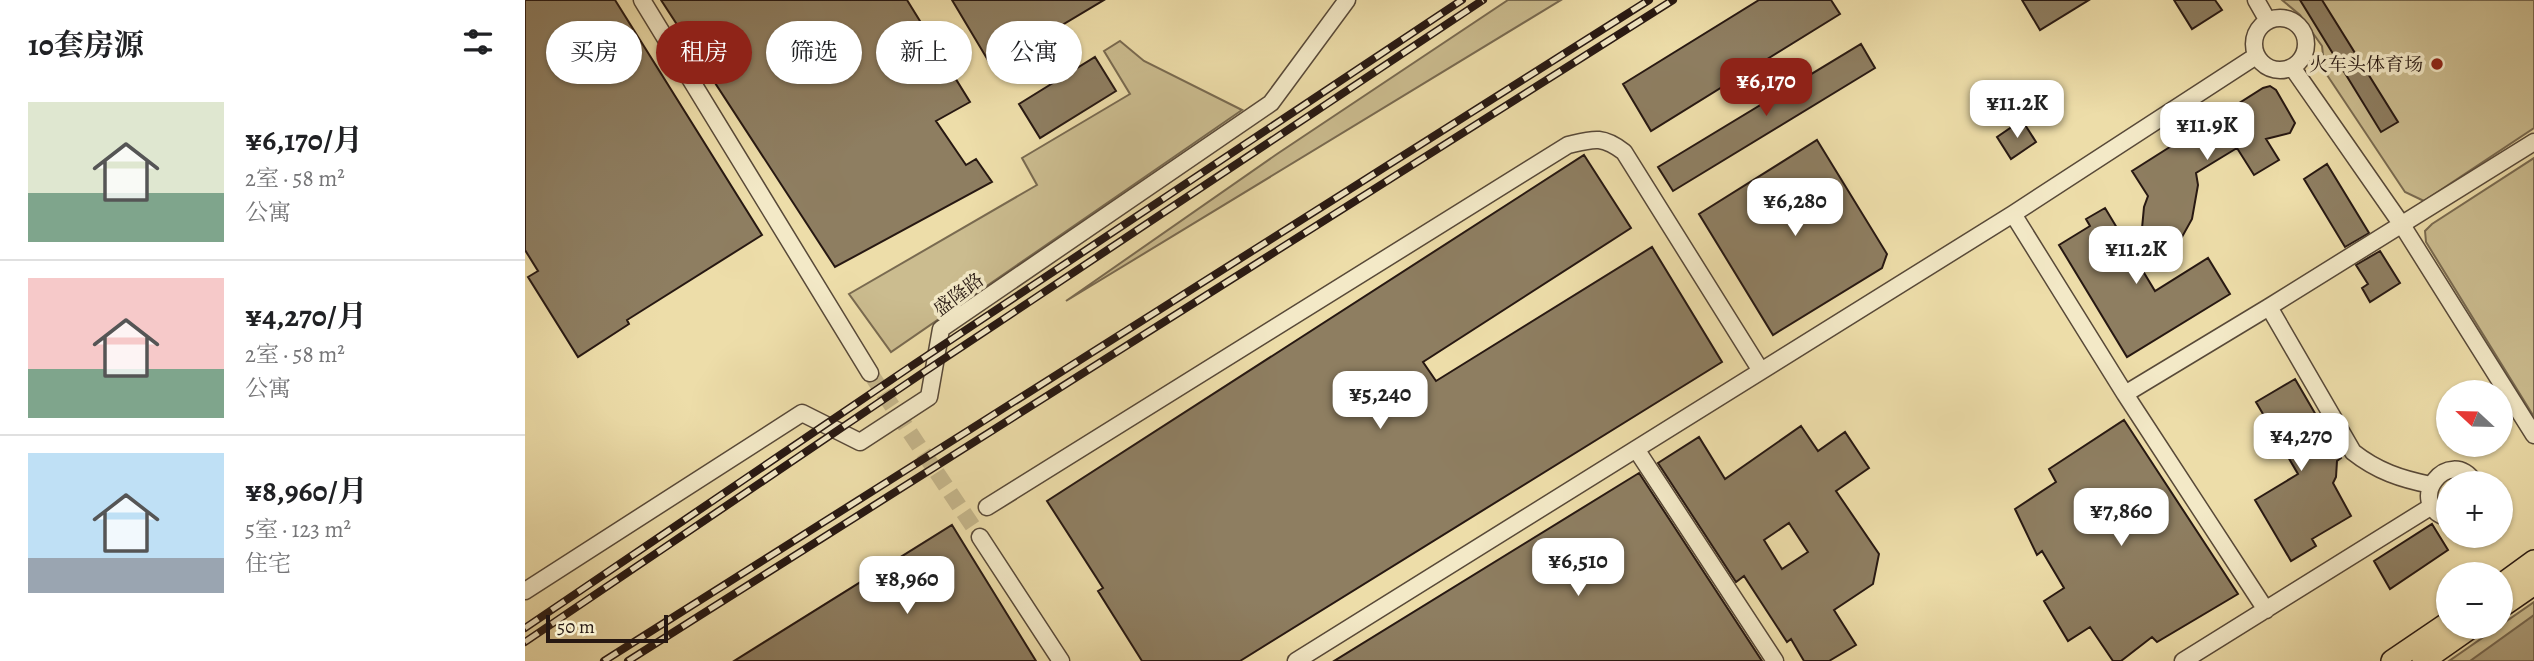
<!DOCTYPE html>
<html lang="zh">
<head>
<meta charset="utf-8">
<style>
  :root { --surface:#fff; --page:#f6f6f6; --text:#202124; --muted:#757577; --line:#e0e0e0; --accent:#8f2418 }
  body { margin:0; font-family:Alegreya,"Noto Serif SC",serif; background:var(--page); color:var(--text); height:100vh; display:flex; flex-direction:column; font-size:26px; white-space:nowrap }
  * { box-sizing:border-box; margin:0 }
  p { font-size:23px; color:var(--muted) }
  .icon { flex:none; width:38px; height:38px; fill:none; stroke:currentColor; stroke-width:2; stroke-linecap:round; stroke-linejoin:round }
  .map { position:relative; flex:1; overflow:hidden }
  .panel { display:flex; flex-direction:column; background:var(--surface); width:525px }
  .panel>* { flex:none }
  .hud { position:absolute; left:21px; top:21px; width:665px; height:63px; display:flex; gap:14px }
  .needle { width:46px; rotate:292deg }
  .fabs { position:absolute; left:1911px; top:380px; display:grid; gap:14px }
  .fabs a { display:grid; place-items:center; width:77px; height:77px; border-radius:50%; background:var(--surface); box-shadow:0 2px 5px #0004; font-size:35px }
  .scale { position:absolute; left:21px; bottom:18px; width:122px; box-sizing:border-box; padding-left:7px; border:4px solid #271812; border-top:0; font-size:19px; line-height:24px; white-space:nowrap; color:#271812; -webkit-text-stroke:5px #f3e9c7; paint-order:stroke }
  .price { position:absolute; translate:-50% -60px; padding:0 16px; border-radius:14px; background:#fff; color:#222; font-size:23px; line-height:46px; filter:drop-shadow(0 2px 4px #0008) }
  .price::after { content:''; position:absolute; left:50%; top:42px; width:21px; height:16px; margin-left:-10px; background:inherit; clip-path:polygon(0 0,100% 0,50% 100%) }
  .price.selected { background:var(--accent); color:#fff }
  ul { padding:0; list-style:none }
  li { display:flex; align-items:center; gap:21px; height:175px; padding:0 28px }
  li+li { border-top:2px solid var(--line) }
  li span { display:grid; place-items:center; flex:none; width:196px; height:140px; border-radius:0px; color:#555 }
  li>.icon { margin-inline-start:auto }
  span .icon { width:84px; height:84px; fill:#fffc; stroke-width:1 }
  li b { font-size:30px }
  h2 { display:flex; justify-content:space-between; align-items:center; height:84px; padding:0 28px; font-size:30px }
  .pill { padding:0 24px; border-radius:32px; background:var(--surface); box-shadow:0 2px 5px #0004; font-size:24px; line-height:63px }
  .pill.selected { background:var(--accent); color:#fff }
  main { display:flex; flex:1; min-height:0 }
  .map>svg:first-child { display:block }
  .green { fill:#cbbc8f; stroke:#796a50; stroke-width:2 }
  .water { fill:#aa9a76; stroke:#76664e; stroke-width:2 }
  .building { fill:#8e7e61; stroke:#271812; stroke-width:2; fill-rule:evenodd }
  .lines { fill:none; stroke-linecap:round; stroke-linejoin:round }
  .minor-tunnel { stroke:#c5b68b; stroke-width:16; stroke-dasharray:16 8; stroke-linecap:butt }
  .minor-casing { stroke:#584938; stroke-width:19 }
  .major-casing { stroke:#271812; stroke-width:24 }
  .minor { stroke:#f3e9c7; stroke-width:16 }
  .major { stroke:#eddda9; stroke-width:21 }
  .rail-casing { stroke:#271812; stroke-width:8 }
  .rail { stroke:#f3e9c7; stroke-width:5; stroke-dasharray:16; stroke-linecap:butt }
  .poi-dot { fill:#8f2418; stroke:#f3e9c7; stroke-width:2.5 }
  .labels { text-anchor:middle; stroke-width:7; stroke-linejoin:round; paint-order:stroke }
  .poi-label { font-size:19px; fill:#271812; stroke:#f3e9c7; text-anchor:end }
  .street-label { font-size:19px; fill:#271812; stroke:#f3e9c7 }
</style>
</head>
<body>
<main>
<section class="panel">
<h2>10套房源<svg class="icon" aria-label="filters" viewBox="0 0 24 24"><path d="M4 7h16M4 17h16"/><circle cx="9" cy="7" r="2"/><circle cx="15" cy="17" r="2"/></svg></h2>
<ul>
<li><span style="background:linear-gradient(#dfe7d0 65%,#7fa58c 0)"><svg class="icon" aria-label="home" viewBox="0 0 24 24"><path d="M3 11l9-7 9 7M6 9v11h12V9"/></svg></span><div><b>¥6,170/月</b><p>2室 · 58 m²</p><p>公寓</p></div></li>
<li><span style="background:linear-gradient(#f6c9c9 65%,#7fa58c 0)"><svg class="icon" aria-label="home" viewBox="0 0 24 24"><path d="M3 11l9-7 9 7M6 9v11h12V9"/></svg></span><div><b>¥4,270/月</b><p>2室 · 58 m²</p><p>公寓</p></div></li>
<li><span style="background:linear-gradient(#bfe0f5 75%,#9aa5b1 0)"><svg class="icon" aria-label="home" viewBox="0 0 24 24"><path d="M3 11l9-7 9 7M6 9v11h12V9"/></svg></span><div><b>¥8,960/月</b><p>5室 · 123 m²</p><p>住宅</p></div></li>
</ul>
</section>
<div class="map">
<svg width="2009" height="661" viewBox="0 0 2009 661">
  <rect width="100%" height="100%" fill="#eddda9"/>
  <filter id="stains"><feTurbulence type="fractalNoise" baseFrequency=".00286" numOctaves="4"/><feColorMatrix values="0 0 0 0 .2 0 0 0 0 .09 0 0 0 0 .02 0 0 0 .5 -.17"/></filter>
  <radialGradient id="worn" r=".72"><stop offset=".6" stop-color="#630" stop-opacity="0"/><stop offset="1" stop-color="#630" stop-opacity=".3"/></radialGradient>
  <!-- green -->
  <path class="green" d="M983,0H1036L541,301L752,154Z
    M1757,0H2009V128L1899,201L1880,192L1800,72L1797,46L1775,15Z
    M595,41L619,61L717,110L366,352L324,294L512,185L497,158L605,94L579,51Z
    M2009,158V417L1901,242L1900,231L1907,224Z
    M2009,602V625L1959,661H1924Z"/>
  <!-- water -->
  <path class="water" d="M2009,615V661H1945Z"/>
  <!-- building -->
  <path class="building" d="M0,0H90L237,235L102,320L104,324L53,357L3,277L13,271L0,250Z
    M136,0H382L445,102L411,121L441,165L451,159L467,182L310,267Z
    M427,0H579L467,67Z
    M1234,0H1306L1315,14L1126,131L1098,84Z
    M1497,0H1564L1515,30Z
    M1649,0H1690L1697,10L1667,29Z
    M1775,0H1797L1873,122L1856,132Z
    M1336,44L1350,68L1148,191L1133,167Z
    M570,57L591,91L515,138L494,104Z
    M1745,86L1751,90L1770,123L1765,133L1741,139L1754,160L1729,175L1712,148L1671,173L1673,185L1667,219L1657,237L1647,248H1634L1616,239L1619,207L1623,196L1607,171L1738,88Z
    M1497,120L1511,142L1486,159L1472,137Z
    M1292,140L1362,254L1357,268L1248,335L1174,214Z
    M1059,155L1106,228L898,362L911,381L1127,247L1197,362L715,661H617L573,591L578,588L522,501Z
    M1802,164L1844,233L1820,247L1779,179Z
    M1580,208L1630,291L1683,258L1705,294L1602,357L1534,245L1565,226L1561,219Z
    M1855,251L1875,283L1845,302L1837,288L1843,284L1831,265Z
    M1770,379L1816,458L1812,461L1811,477L1808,483L1826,516L1787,539L1791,546L1766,561L1730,500L1773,474L1731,402Z
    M1599,420L1713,594L1632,642L1627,637L1596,661H1588L1565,627L1543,641L1519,601L1539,588L1517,551L1512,555L1490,509L1531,482L1524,469Z
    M1276,426L1293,451L1320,432L1344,468L1311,491L1354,554L1348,584L1309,610L1331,645L1304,661H1279L1266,639L1262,642L1219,576L1211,582L1133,463L1174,437L1200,479ZM1264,523L1283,552L1257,569L1239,540Z
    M1114,473L1237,661H809Z
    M1907,524L1923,550L1865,589L1849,561Z
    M427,525L511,661H209Z"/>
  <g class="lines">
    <!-- minor-tunnel -->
    <path class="minor-tunnel" d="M345,373L455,537"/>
    <!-- minor casing -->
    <g class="minor-casing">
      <path id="minor" d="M117,0L345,373
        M1731,0L1743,21
        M1729 44a26 26 0 1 1 52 0a26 26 0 1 1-52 0Z
        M1767,67L1877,225L2009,435
        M1488,214L1600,394L1744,307L2009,142
        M1744,307L1828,452C1852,471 1876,479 1906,485
        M1600,394L1741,610
        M1111,449L1250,661
        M462,507L1043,145C1068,139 1077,135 1099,152L1236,371
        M1923,518C1878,504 1924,443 1950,483
        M455,537L536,661
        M0,591L277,413L335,442L404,397L416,329L746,103L822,0
        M771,661L1488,214L1731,56
        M1658,661L1907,506"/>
    </g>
    <!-- major casing -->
    <g class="major-casing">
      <path id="major" d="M1976,585L2009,561
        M1976,607L2009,584
        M1867,661L1923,623
        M1898,661L1948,626"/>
    </g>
    <!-- minor -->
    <use href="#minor" class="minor"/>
    <!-- major -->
    <use href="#major" class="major"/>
    <!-- rail casing -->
    <g class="rail-casing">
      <path id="rail" d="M0,628L388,365L937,0
        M0,642L396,374L958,0
        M79,661L1124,0
        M103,661L1148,0"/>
    </g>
    <!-- rail -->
    <use href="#rail" class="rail"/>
  </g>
  <!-- markers -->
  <circle class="poi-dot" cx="1912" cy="64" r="7"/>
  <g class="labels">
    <!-- poi labels -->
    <g class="poi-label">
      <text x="1898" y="71">火车头体育场</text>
    </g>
    <!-- street labels -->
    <g class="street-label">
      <text transform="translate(433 294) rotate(-37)" y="7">盛隆路</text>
    </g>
  </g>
  <rect width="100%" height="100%" filter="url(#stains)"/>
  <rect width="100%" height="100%" fill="url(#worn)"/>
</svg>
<div class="fabs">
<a><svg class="needle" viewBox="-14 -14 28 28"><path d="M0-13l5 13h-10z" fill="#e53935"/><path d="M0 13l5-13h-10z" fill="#757577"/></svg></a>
<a>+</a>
<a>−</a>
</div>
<div class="scale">50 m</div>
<b class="price selected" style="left:1241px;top:118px">¥6,170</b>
<b class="price" style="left:1492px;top:140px">¥11.2K</b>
<b class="price" style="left:1682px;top:162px">¥11.9K</b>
<b class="price" style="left:1270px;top:238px">¥6,280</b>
<b class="price" style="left:1611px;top:286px">¥11.2K</b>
<b class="price" style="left:855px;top:431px">¥5,240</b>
<b class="price" style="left:1776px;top:473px">¥4,270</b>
<b class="price" style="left:1596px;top:548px">¥7,860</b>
<b class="price" style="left:1053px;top:598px">¥6,510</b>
<b class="price" style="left:382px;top:616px">¥8,960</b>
<div class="hud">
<a class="pill">买房</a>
<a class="pill selected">租房</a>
<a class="pill">筛选</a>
<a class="pill">新上</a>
<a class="pill">公寓</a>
</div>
</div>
</main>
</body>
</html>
